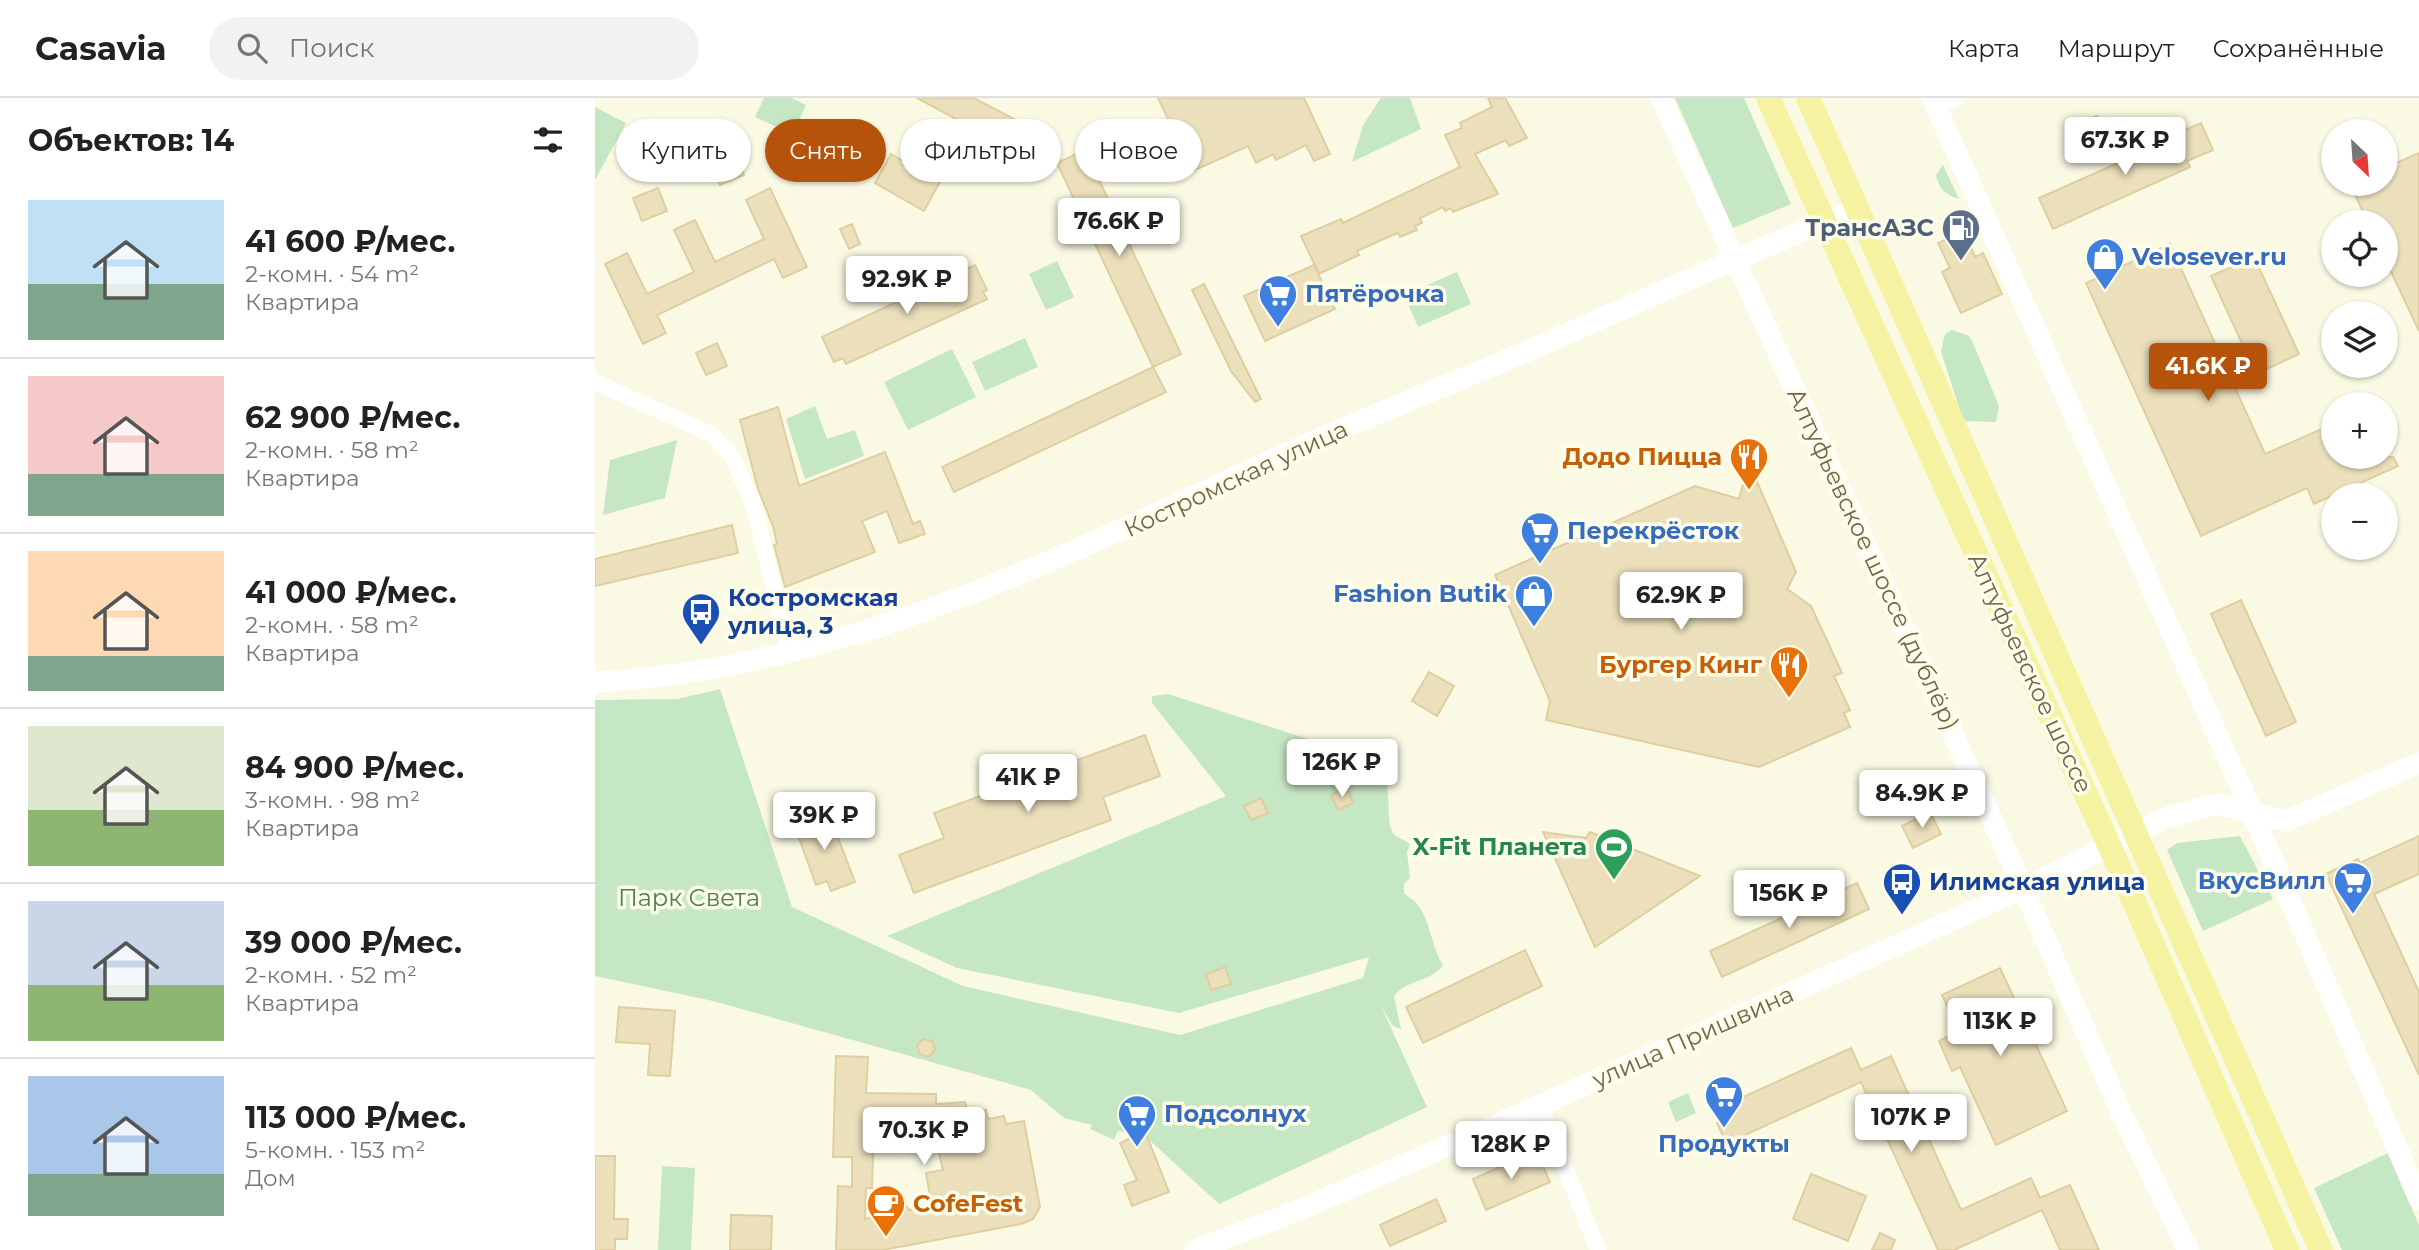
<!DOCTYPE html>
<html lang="ru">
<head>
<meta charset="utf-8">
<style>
  :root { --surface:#fff; --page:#f2f2f2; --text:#222; --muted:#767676; --line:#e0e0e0; --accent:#b45309 }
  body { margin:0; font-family:Montserrat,sans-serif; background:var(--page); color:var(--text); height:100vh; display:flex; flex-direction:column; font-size:26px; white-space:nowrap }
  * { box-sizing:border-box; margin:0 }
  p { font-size:23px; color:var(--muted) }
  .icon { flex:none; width:38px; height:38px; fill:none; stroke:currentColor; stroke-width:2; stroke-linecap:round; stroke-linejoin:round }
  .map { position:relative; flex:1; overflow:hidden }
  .sheet { display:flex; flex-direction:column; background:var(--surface); width:595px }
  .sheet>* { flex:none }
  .hud { position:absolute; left:21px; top:21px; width:665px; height:63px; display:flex; gap:14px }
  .needle { width:46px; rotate:155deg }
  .controls { position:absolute; left:1726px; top:21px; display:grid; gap:14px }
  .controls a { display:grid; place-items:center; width:77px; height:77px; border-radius:50%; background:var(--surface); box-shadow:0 2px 5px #0004; font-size:35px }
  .price { position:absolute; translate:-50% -60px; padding:0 16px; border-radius:7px; background:#fff; color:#222; font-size:23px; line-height:46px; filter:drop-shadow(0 2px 4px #0008) }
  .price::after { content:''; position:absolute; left:50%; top:42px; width:21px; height:16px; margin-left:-10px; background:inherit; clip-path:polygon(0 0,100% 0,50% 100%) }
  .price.active { background:var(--accent); color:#fff }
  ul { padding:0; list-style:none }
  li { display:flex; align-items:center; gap:21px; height:175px; padding:0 28px }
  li+li { border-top:2px solid var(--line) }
  li span { display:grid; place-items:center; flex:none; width:196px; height:140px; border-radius:0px; color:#555 }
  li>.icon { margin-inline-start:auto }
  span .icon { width:84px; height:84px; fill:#fffc; stroke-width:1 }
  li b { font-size:30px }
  h2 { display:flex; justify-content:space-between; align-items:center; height:84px; padding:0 28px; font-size:30px }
  .tag { padding:0 24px; border-radius:32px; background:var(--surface); box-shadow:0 2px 5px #0004; font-size:24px; line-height:63px }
  .tag.active { background:var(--accent); color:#fff }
  header { display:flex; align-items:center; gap:42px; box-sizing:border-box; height:98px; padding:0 35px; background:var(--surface); border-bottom:2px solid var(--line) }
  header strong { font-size:33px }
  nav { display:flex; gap:38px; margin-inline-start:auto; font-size:24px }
  .search { width:490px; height:63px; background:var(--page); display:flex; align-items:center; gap:18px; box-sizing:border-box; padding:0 24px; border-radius:38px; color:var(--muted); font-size:26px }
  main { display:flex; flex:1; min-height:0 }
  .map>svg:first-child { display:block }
  .green { fill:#c6e7c4 }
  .building { fill:#ece0bc; stroke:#dfce9f; stroke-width:2; fill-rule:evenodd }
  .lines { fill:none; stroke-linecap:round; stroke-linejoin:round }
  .street { stroke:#fff; stroke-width:16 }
  .secondary { stroke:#fff; stroke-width:21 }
  .primary { stroke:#f5f3a1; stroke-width:24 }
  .labels { text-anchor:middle; stroke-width:7; stroke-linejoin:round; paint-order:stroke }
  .service-label { font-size:24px; font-weight:bold; fill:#4e5e75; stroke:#fefdea; text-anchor:end }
  .shop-label { font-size:24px; font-weight:bold; fill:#366cbe; stroke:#fefdea; text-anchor:start }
  .food-label { font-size:24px; font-weight:bold; fill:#c56008; stroke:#fefdea; text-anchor:end }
  .street-label { font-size:24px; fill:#71664c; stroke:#fefdea }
  .transit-label { font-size:24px; font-weight:bold; fill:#164399; stroke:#fefdea; text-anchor:start }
  .leisure-label { font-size:24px; font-weight:bold; fill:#27864d; stroke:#fefdea; text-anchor:end }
  .park-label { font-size:24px; fill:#4a814d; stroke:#fefdea }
</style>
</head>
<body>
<header>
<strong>Casavia</strong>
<div class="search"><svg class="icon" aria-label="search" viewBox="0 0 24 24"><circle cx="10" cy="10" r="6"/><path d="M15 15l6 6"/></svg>Поиск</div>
<nav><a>Карта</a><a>Маршрут</a><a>Сохранённые</a></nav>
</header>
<main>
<section class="sheet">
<h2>Объектов: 14<svg class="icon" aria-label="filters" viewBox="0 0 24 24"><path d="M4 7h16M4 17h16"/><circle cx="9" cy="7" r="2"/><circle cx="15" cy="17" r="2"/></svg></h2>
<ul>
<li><span style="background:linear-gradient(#bfe0f5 60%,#7fa58c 0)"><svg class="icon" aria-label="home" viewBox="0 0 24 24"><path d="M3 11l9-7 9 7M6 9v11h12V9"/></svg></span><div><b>41 600 ₽/мес.</b><p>2-комн. · 54 m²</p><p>Квартира</p></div></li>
<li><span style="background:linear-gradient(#f6c9c9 70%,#7fa58c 0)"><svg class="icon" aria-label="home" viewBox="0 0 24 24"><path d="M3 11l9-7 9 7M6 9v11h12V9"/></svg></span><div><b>62 900 ₽/мес.</b><p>2-комн. · 58 m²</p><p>Квартира</p></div></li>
<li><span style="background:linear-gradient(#ffd9b3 75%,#7fa58c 0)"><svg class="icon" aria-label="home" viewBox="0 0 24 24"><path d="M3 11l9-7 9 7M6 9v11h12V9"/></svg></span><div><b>41 000 ₽/мес.</b><p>2-комн. · 58 m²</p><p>Квартира</p></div></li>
<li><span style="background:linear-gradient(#dfe7d0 60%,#8fb573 0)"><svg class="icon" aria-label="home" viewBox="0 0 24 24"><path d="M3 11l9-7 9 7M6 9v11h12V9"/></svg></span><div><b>84 900 ₽/мес.</b><p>3-комн. · 98 m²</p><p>Квартира</p></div></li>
<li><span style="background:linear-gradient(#c9d6e8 60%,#8fb573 0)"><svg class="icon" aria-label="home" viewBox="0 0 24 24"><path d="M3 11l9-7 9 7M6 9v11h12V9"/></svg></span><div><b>39 000 ₽/мес.</b><p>2-комн. · 52 m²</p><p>Квартира</p></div></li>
<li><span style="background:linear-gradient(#a9c7e8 70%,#7fa58c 0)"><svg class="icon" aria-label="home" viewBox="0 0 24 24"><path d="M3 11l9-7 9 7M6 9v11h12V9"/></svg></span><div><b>113 000 ₽/мес.</b><p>5-комн. · 153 m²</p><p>Дом</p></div></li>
</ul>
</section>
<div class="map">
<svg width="1824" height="1152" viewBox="0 0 1824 1152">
  <rect width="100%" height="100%" fill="#fafae4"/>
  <!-- green -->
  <path class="green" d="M169,0H196L211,7L198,36L160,19Z
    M786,0H815L826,31L757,64L768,27Z
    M1080,0H1149L1196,106L1138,130Z
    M0,9L31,25L0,82Z
    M1348,67L1364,101C1351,97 1344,91 1341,77Z
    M462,163L479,199L451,212L434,176Z
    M862,174L876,206L823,229L809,197Z
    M1357,232L1374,238L1378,245L1404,308L1401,324L1371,323L1366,316L1346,253L1350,236Z
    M430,240L443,269L390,293L377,264Z
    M357,251L381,299L313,332L289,284Z
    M220,308L232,341L260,332L269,358L210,381L191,321Z
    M82,342L70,400L8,417L15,362Z
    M125,591L197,809L368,888L585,937L768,880L774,859L584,915L362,870L292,838L631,698L557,605V598L573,596L719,643C738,656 763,647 780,663C803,685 786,727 801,738C805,741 810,742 815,746L812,754L815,780L809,786V795C813,799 818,801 821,805C836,822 836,849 848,867C835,885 812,881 799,898L806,931L798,928L786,908L832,1009L624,1106L552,1040L523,1033L519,1042L495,1031L497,1027L469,1020L436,992L118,903L0,878V602L82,601Z
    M1645,738L1678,801L1608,833L1572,752L1582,745Z
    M1093,995L1101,1015L1081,1024L1073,1004Z
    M1793,1055L1824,1127V1152H1747L1719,1090Z
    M67,1068L100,1070L96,1152H63Z"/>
  <!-- building -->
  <path class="building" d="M322,0H379L440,32L427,56Z
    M563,0H709L735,56L719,63L711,47L681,62L678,56L661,65L653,48L598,73Z
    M893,0H910L932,40L914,48L911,42L880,56L903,96L858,114L856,110L850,113L848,109L825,120L827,125L820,128L822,132L805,139L803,135L793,139L762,153L764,157L724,176L706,138L746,121L748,125L865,69L850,37L867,30L865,25L897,9Z
    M1502,18L1508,33L1482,44L1476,29Z
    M1606,25L1618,52L1592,63L1595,69L1458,131L1444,100L1584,38L1583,35Z
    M91,29L102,50L78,62L67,40Z
    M233,30L260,42L253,57L226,45Z
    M490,52L586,256L558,269L462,65Z
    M140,54L149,77L125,87L115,63Z
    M1824,55V233L1790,161V124H1773L1755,86H1790V70Z
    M296,56L345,84L329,113L280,85Z
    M63,90L72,113L47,123L38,100Z
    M175,90L212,169L188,180L179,161L62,217L71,235L48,246L10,166L32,155L52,196L99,174L79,132L100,122L120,164L169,141L151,102Z
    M257,126L265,146L254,151L245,131Z
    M1369,134L1380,159L1388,155L1407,196L1366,215L1347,174L1355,170L1343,145Z
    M1575,146L1670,356L1738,326V359H1798L1803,368L1719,406L1712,390L1606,438L1491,185Z
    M1659,159L1704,256L1661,276L1616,178Z
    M380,167L392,192L388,194L392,201L251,266L248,260L239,264L227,239Z
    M719,167L740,211L670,243L649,198Z
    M609,186L666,301L660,304L636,273L597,192Z
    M122,245L132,268L111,277L101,255Z
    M558,269L571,294L359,394L347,369Z
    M183,309L204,388L290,354L318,426L325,423L330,436L304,445L292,413L267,423L280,454L190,489L179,447L182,446L178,428L163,391L145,322Z
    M1154,365L1201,474L1192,491L1216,508L1247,575L1239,578L1255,612L1249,615L1255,629L1164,669L951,622L955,603L900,477L1100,388L1144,401Z
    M137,427L143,455L0,488V461Z
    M1646,502L1701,624L1671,638L1616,516Z
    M834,574L859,588L842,618L817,603Z
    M550,637L565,678L508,699L516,722L319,795L304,757L349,740L339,715Z
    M752,690L758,705L743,712L736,697Z
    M666,700L673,715L656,722L649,708Z
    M233,714L260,784L236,793L232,783L221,787L199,726Z
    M1335,714L1346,736L1318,750L1307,728Z
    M948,734L991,740L995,734L1105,778L1000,849Z
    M1824,738V776L1779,796L1824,894V977L1731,776L1763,761L1765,765Z
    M1262,785L1274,811L1127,879L1115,853Z
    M930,852L947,888L828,945L811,909Z
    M630,869L636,886L616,892L611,876Z
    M1405,870L1472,1013L1401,1047L1365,969L1357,973L1344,943L1364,933L1347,897Z
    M24,909L80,913L75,978L53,977L55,946L21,944Z
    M328,941L337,943L340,952L334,959L325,956L322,948Z
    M1256,950L1266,972L1296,958L1366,1112L1436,1080L1445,1100L1475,1087L1504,1152H1465L1447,1112L1359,1152H1343L1266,984L1139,1042L1136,1037L1129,1040L1122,1025L1129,1022L1124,1010Z
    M241,958L273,959L271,995L341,996V1006L370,1004L373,1015L391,1012L393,1021L409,1018L411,1026L429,1023L445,1109L438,1121L426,1126L288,1152H241L243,1088L257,1089V1059H238ZM279,1025H347L353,1053L344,1055L348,1072L331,1075L337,1108L314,1112L312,1109L270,1121L271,1090H277Z
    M550,1033L574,1094L537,1108L529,1087L542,1082L525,1045Z
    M941,1053L955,1084L891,1112L878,1081Z
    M0,1058H20L19,1121H33L32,1141H20V1152H0Z
    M1216,1076L1271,1098L1253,1143L1198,1121Z
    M841,1101L851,1123L795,1148L785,1127Z
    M136,1117L177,1118L176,1152H135Z
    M1285,1135L1300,1142L1296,1152H1277Z"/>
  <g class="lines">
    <!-- street -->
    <path class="street" d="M1341,9L1362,0
      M0,284L116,336L138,360L159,408L194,553
      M945,1008L1003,1152"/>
    <!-- secondary -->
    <path class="secondary" d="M1066,0L1418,767L1526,1014L1593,1152
      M1337,0L1657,714L1824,1101
      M0,584C252,571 473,455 699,352C781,315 866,282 949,246C1053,200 1155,153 1262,112
      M600,1152L702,1113L901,1027L1427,791L1573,719L1623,706L1691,723L1824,665"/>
    <!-- primary -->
    <path class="primary" d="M1173,0L1515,749L1692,1152
      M1213,0L1726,1152"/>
  </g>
  <!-- icons -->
  <defs>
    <g id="fuel-pin" transform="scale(2.0125)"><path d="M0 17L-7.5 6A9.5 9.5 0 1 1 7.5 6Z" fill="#5c6f8a" stroke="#fefdea"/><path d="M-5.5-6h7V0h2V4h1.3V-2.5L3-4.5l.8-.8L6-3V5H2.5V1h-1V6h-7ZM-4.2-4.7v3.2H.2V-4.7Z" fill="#fff"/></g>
    <g id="shop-pin" transform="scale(2.0125)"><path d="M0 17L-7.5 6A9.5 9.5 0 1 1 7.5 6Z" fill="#3f7fe0" stroke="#fefdea"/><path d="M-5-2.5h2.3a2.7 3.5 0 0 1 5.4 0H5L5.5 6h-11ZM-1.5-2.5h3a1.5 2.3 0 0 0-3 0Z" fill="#fff"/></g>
    <g id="supermarket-pin" transform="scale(2.0125)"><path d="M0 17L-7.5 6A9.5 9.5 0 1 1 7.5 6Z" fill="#3f7fe0" stroke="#fefdea"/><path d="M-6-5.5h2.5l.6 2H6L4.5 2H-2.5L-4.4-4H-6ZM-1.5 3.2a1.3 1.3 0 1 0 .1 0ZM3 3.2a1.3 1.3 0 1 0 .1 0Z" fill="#fff"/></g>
    <g id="restaurant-pin" transform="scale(2.0125)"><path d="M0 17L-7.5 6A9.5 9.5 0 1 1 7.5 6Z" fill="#e8710a" stroke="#fefdea"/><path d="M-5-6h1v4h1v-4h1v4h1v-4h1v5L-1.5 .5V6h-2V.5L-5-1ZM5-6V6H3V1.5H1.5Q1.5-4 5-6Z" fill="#fff"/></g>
    <g id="bus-pin" transform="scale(2.0125)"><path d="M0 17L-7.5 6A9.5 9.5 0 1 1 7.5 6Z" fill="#1a4fb4" stroke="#fefdea"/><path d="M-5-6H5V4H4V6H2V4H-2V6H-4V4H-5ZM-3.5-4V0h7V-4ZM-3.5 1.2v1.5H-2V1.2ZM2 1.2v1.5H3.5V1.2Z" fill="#fff"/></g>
    <g id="stadium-pin" transform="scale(2.0125)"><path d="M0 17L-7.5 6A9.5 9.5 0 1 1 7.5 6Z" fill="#2e9e5b" stroke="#fefdea"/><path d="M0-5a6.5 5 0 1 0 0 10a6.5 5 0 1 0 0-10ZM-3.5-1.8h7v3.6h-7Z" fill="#fff"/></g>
    <g id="cafe-pin" transform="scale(2.0125)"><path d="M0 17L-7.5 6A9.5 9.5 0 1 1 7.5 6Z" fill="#e8710a" stroke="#fefdea"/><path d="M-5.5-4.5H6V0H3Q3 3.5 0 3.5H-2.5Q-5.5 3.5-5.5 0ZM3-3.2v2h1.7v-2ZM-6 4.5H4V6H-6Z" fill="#fff"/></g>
  </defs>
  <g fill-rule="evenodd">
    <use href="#fuel-pin" x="1366" y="130"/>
    <use href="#shop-pin" x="1510" y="159"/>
    <use href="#supermarket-pin" x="683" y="196"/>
    <use href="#restaurant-pin" x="1154" y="359"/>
    <use href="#supermarket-pin" x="945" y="433"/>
    <use href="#shop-pin" x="939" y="496"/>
    <use href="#bus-pin" x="106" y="514"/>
    <use href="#restaurant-pin" x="1194" y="567"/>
    <use href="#stadium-pin" x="1019" y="749"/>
    <use href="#supermarket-pin" x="1758" y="783"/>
    <use href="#bus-pin" x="1307" y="784"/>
    <use href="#supermarket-pin" x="1129" y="997"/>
    <use href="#supermarket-pin" x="542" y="1016"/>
    <use href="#cafe-pin" x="291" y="1106"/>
  </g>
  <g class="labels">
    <!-- service labels -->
    <g class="service-label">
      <text x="1339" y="138">ТрансАЗС</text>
    </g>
    <!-- shop labels -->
    <g class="shop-label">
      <text x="1537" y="167">Velosever.ru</text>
      <text x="710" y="204">Пятёрочка</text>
      <text x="972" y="441">Перекрёсток</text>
      <text x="912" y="504" text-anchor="end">Fashion Butik</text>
      <text x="1731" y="791" text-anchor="end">ВкусВилл</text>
      <text x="569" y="1024">Подсолнух</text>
      <text x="1129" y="1054" text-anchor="middle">Продукты</text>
    </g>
    <!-- food labels -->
    <g class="food-label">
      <text x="1127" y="367">Додо Пицца</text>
      <text x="1167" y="575">Бургер Кинг</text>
      <text x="318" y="1114" text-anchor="start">CofeFest</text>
    </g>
    <!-- street labels -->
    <g class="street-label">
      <text transform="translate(641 381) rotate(-25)" y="8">Костромская улица</text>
      <text transform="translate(1278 461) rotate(65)" y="8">Алтуфьевское шоссе (дублёр)</text>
      <text transform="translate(1435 575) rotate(65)" y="8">Алтуфьевское шоссе</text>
      <text transform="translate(1098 939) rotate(-24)" y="8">улица Пришвина</text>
    </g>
    <!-- transit labels -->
    <g class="transit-label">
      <text x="133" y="508">Костромская<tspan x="133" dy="28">улица, 3</tspan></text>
      <text x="1334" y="792">Илимская улица</text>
    </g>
    <!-- leisure labels -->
    <g class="leisure-label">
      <text x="992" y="757">X-Fit Планета</text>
    </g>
    <!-- park labels -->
    <g class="park-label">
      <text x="94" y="808">Парк Света</text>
    </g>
  </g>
</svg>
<div class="controls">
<a><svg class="needle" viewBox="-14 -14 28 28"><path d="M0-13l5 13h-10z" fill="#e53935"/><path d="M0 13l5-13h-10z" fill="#767676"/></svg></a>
<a><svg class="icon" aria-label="locate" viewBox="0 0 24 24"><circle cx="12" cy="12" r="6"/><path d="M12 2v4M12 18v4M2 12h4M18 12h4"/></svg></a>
<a><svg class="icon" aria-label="layers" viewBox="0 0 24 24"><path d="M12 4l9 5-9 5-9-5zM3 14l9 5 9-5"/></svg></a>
<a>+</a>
<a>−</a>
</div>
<b class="price" style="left:1530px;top:79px">67.3K ₽</b>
<b class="price" style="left:524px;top:160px">76.6K ₽</b>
<b class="price" style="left:312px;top:218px">92.9K ₽</b>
<b class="price active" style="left:1613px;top:305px">41.6K ₽</b>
<b class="price" style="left:1086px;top:534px">62.9K ₽</b>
<b class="price" style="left:747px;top:701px">126K ₽</b>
<b class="price" style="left:433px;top:716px">41K ₽</b>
<b class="price" style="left:1327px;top:732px">84.9K ₽</b>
<b class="price" style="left:229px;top:754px">39K ₽</b>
<b class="price" style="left:1194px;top:832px">156K ₽</b>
<b class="price" style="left:1405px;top:960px">113K ₽</b>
<b class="price" style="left:1316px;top:1056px">107K ₽</b>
<b class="price" style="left:329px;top:1069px">70.3K ₽</b>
<b class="price" style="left:916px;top:1083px">128K ₽</b>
<div class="hud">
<a class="tag">Купить</a>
<a class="tag active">Снять</a>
<a class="tag">Фильтры</a>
<a class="tag">Новое</a>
</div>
</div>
</main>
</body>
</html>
